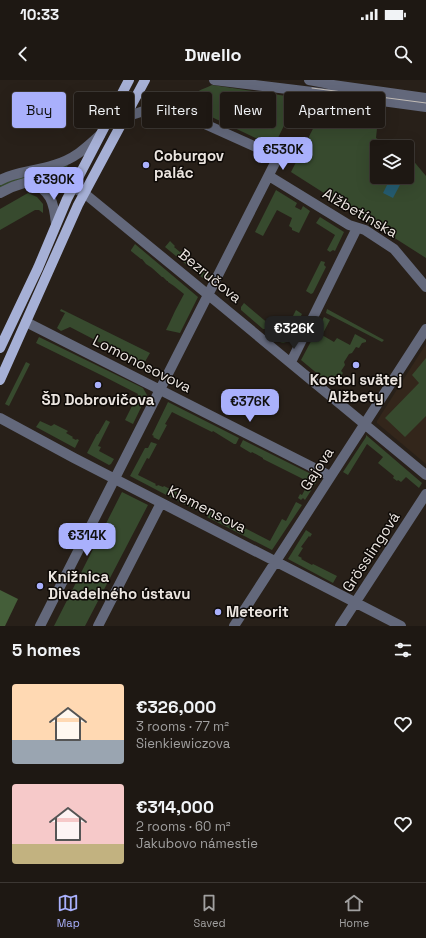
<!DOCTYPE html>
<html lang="en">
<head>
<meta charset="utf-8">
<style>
  :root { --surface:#1e1813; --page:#2b2521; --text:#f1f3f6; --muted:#a1a0a0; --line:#3c3733; --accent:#a9b0fc }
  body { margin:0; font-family:"Space Grotesk",sans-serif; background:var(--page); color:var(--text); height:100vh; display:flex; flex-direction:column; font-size:15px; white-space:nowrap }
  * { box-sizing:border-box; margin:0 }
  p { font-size:13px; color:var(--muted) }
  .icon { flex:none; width:22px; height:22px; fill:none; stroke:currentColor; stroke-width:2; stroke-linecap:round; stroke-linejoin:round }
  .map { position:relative; height:546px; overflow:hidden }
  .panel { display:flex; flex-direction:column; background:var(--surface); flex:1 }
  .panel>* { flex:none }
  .top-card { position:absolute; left:12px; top:12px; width:402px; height:36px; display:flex; gap:8px }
  .fabs { position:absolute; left:370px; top:60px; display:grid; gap:8px }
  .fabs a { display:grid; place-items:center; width:44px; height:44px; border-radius:4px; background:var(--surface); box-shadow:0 4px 16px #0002,0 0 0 1px var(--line); font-size:20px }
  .price { position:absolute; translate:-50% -34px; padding:0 9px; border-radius:8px; background:var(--accent); color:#111; font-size:13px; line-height:26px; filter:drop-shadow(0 1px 2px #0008) }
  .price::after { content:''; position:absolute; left:50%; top:24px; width:12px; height:9px; margin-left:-6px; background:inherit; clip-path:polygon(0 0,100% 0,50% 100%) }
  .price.active { background:#222; color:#fff }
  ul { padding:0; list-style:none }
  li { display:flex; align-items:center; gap:12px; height:100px; padding:0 12px }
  li span { display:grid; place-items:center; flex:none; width:112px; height:80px; border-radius:4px; color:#555 }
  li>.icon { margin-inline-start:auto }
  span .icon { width:48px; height:48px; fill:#fffc; stroke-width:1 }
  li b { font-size:17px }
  h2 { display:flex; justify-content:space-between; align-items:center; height:48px; padding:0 12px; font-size:17px }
  .pill { padding:0 14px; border-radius:4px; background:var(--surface); box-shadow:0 4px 16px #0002,0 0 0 1px var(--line); font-size:14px; line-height:36px }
  .pill.active { background:var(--accent); color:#111 }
  .status { display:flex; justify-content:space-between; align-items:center; height:28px; padding:0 20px; background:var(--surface); direction:ltr }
  .status svg { height:11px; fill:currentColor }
  header { display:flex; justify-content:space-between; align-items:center; height:52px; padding:0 12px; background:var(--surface); font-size:18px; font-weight:800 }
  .tabs { display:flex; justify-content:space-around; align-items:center; height:56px; border-top:1px solid var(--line); background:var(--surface); font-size:11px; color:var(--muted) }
  .tabs a { display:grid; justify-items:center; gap:2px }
  .tabs .active { color:var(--accent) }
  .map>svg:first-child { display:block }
  .built { fill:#33261b }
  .green { fill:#374a2e }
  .forest { fill:#445e39 }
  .water { fill:#255c70 }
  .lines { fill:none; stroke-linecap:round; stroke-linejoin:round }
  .minor { stroke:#63687b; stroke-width:10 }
  .major { stroke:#a6b0d6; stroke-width:10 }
  .tram { stroke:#c2bcb6; stroke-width:1 }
  .poi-dot { fill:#a9b0fc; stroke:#0e0a07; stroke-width:1.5 }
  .labels { text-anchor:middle; stroke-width:3; stroke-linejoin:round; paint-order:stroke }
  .poi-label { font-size:15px; font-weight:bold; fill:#ebe5e0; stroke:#0e0a07; text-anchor:start }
  .street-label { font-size:15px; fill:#ebe5e0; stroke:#0e0a07 }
</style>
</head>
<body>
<div class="status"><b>10:33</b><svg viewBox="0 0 49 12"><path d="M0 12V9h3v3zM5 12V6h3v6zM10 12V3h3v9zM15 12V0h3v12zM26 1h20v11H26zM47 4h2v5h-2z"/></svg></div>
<header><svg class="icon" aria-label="back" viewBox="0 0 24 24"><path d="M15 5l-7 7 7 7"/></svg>Dwello<svg class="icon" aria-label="search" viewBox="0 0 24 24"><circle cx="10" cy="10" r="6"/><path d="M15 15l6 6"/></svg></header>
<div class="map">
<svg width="426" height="546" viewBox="0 0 426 546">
  <rect width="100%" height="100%" fill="#282019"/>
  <!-- built -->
  <path class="built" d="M426,264V384L377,343V341Z"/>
  <!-- green -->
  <path class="green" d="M212,5L293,17L294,25L276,62L270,65L195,29C189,12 199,11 212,5Z
    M326,23L379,29L376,58L391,67H377V97H407V76L411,78L426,96V178L291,92Z
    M68,85L62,97C56,96 49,95 43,95C27,95 13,102 0,109V104L11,99Z
    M276,110L297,123L295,127L301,130L303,126L310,131L299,153L292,150V148L289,146L292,138L277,130L263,156L255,152Z
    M28,113L37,117L43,124V133L39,130H35L0,150V129Z
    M320,137L344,152L335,171L333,170L330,172L327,170L335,155L316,143Z
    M170,161L175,166L174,167L180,172L181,171L184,174V175H185L189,177L188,178L194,183H195L202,186L203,191L209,194L207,199H204L165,167Z
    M135,164L198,217L180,253L166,250L169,244L175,231L184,214L174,206L168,202V201H167L163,197H162L152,188L146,184L147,183L146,184L142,179H141L131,171V170Z
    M321,181L325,182L324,185L326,187L313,213L311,214L306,211Z
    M244,223L270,245L266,249H263L241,230V227Z
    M61,229L150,273L143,285L70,247L61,251L57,248L65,233L60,231Z
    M327,229L384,260L382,262L326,233Z
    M296,230L302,234L288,261C281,266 276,259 270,254V251L273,248L278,251H282L284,249L286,250Z
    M324,237L330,240L322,255L334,262L337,258L350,265L355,254L366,260V262L362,263L359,268L356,267L352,273L349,274L344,282L345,285L341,291L343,293L339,298C335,296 329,296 325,300L301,280Z
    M39,257L143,308L147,315L133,344L125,340L138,314L103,296L36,263Z
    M426,278V336L405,357L385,338L419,303L412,295Z
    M26,282L30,284L9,326L5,324Z
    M168,322L239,358L236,364H234L213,351L212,352L172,332L165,344L167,345L159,360L153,357L154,356L152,355Z
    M106,340L110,342L98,366L101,367L99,371L114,379L111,384L109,385L87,373L97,354H98Z
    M40,341L51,346L53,345L54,344L68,351L66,353L73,357L72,358L76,360L77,359L79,360L75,368L38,348L36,347Z
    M366,355L422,403L419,408L406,397L401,402L398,400L397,401L393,398L394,396L378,383L383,377L367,364L348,395L343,392L366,357Z
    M243,360L319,398L305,420L303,418L301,420L298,418L300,414L302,415L309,402L263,379V378L252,372L251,373L241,367L240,366Z
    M151,362L157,364L149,379L147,378L138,395L156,404L155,405L157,406L158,405L163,407L164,406L184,416L183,417L196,425L199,426V427L197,431L130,396L145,368H148Z
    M122,412L148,425L85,546H54Z
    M296,422L302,425L272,470L207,437L209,432H211L221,438L222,437L226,439H227L270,461L282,439L286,441Z
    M306,450L312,454L310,457L309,456L301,467L303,468L298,476L302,478L301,479L312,485L313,484L337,496L333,503L288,479Z"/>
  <!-- forest -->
  <path class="forest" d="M0,510L18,519L5,546H0Z"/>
  <!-- water -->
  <path class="water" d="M391,97H395L402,101L393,118L383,113Z"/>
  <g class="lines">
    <!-- minor -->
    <path class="minor" d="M214,0L345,16L426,27
      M309,0L325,3L333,5L426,18
      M269,96L349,145L365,150L394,169L426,207
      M0,100C17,91 37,91 54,85C74,79 85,69 100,55
      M29,102C51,110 54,122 56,144
      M0,113C31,96 54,97 84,113L223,227L426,395
      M26,242L330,396
      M291,282L357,148
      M0,338L74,378L401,546
      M40,546L278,77L167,27C153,26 139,33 126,37
      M98,546L161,423
      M234,546L426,249
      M340,546L426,414"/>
    <!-- major -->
    <path class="major" d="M0,268L38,188L67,119L129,0
      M0,300L78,125L145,0"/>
    <!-- tram -->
    <path class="tram" d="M312,8L426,23"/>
  </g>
  <!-- markers -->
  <g class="poi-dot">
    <circle cx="146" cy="85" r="4"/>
    <circle cx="356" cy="285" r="4"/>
    <circle cx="98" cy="305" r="4"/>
    <circle cx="40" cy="506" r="4"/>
    <circle cx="218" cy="532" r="4"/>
  </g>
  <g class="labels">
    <!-- poi labels -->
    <g class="poi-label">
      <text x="154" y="81">Coburgov<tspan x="154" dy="17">palác</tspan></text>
      <text x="356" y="305" text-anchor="middle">Kostol svätej<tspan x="356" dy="17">Alžbety</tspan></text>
      <text x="98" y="325" text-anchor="middle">ŠD Dobrovičova</text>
      <text x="48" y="502">Knižnica<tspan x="48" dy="17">Divadelného ústavu</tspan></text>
      <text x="226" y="537">Meteorit</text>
    </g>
    <!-- street labels -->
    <g class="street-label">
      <text transform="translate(360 133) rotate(30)" y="5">Alžbetínska</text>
      <text transform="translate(210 196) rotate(39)" y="5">Bezručova</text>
      <text transform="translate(142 284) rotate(27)" y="5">Lomonosovova</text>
      <text transform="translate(317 389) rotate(-57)" y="5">Gajova</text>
      <text transform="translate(207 429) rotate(27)" y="5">Klemensova</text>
      <text transform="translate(371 472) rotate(-57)" y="5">Grösslingová</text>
    </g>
  </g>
</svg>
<div class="fabs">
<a><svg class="icon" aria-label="layers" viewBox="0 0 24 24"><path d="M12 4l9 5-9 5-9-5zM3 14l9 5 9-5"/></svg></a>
</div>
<b class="price" style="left:283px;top:91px">€530K</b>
<b class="price" style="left:54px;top:121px">€390K</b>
<b class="price active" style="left:294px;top:270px">€326K</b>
<b class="price" style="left:250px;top:343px">€376K</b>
<b class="price" style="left:87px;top:477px">€314K</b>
<div class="top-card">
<a class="pill active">Buy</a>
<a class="pill">Rent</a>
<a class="pill">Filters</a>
<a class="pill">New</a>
<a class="pill">Apartment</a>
</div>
</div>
<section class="panel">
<h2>5 homes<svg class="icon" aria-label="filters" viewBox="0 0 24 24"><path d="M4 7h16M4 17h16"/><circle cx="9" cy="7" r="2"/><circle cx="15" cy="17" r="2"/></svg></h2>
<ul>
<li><span style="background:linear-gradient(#ffd9b3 70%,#9aa5b1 0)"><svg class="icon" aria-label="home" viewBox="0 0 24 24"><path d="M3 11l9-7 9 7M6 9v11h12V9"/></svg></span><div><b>€326,000</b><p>3 rooms · 77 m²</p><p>Sienkiewiczova</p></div><svg class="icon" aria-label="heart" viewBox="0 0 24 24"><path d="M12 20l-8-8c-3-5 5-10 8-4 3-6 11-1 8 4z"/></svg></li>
<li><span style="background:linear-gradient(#f6c9c9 75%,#c2b280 0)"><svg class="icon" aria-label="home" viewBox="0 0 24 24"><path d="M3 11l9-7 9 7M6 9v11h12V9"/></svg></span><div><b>€314,000</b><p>2 rooms · 60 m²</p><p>Jakubovo námestie</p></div><svg class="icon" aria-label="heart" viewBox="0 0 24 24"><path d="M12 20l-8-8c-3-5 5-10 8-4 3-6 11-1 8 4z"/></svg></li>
</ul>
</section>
<nav class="tabs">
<a class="active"><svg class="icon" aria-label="map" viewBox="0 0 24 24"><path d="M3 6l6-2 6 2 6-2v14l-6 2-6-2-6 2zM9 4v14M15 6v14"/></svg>Map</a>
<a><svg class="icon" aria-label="saved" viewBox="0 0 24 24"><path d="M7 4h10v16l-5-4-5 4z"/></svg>Saved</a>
<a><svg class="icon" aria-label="home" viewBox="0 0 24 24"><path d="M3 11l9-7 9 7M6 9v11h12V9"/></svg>Home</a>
</nav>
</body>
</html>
